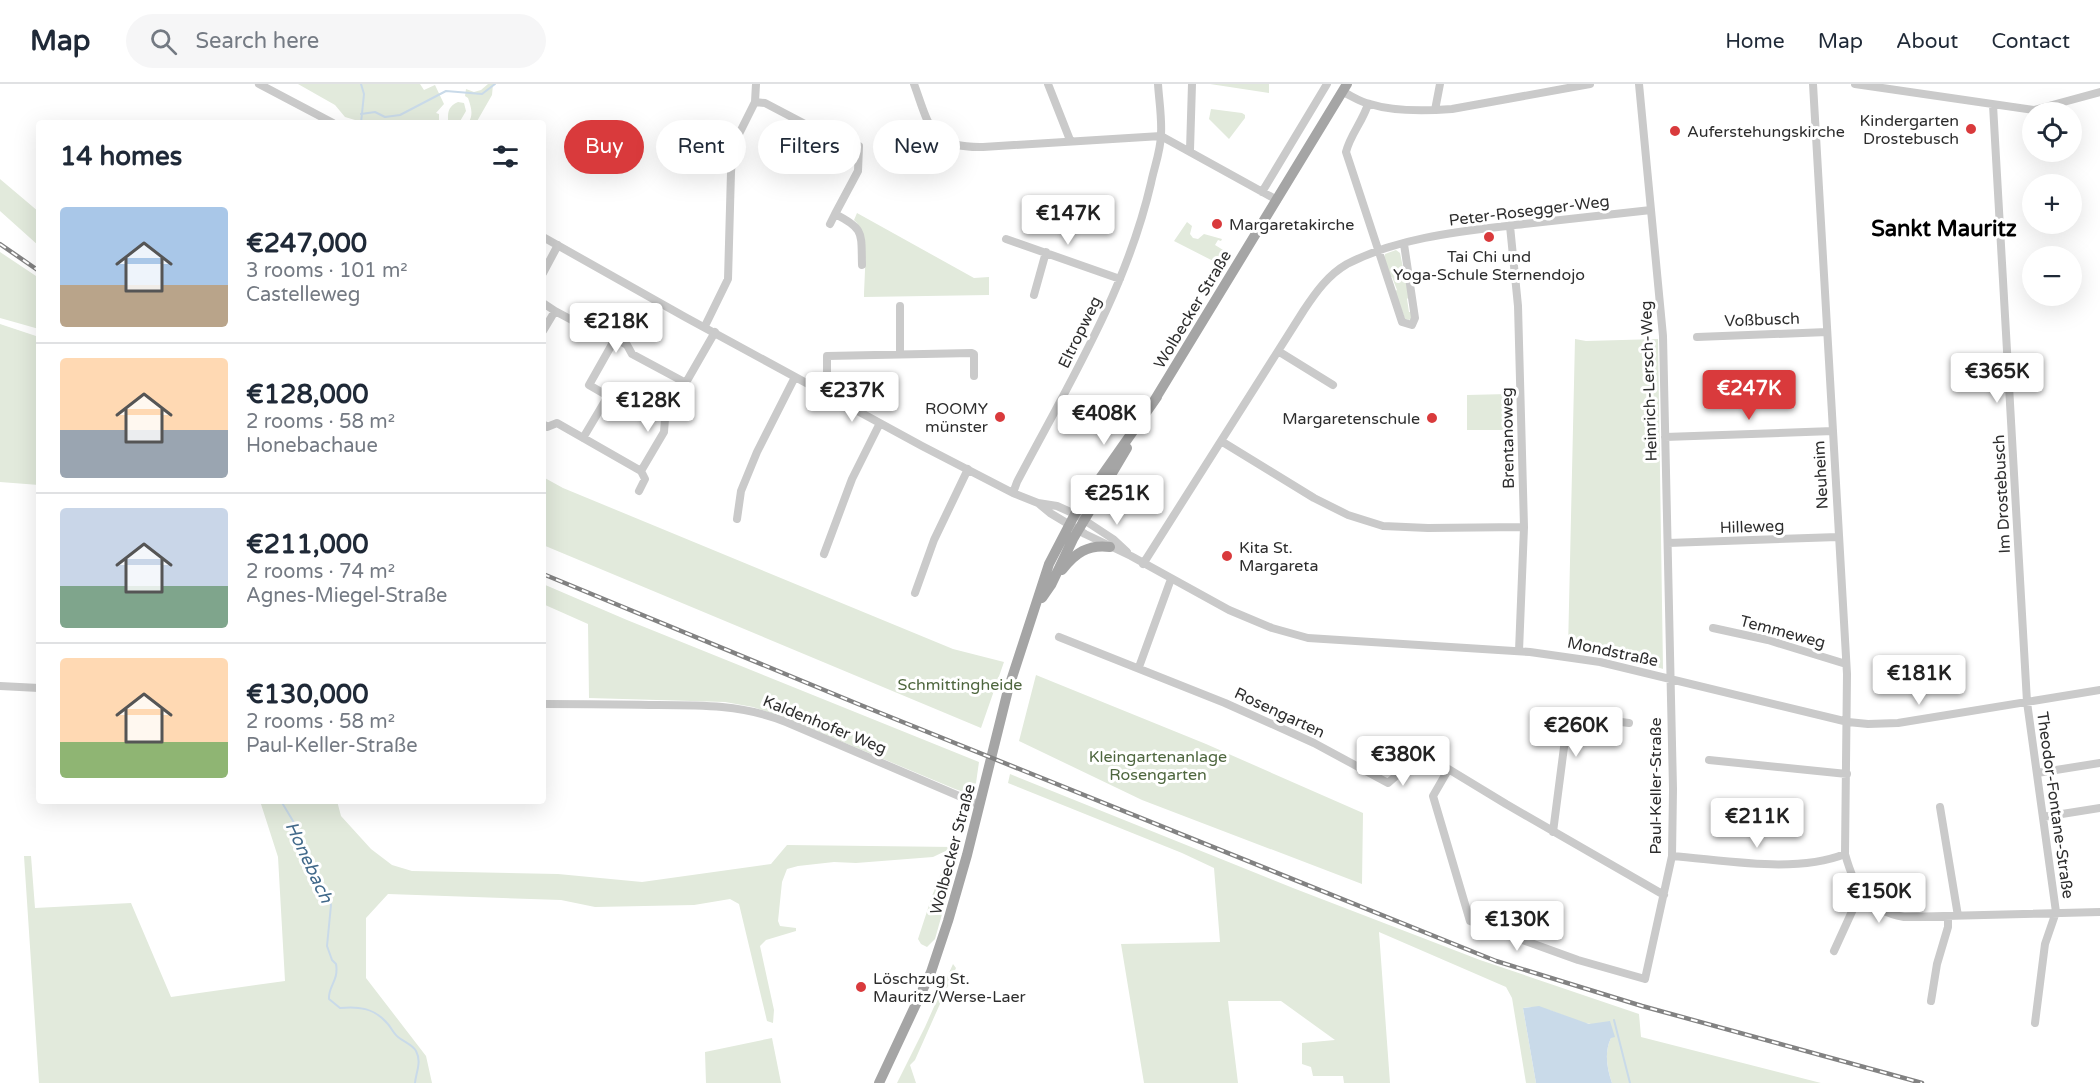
<!DOCTYPE html>
<html lang="en">
<head>
<meta charset="utf-8">
<style>
  :root { --surface:#fff; --page:#f6f6f7; --text:#1f2937; --muted:#747a83; --line:#e0e1e3; --accent:#d93a3c }
  body { margin:0; font-family:"Varela Round",sans-serif; background:var(--page); color:var(--text); height:100vh; display:flex; flex-direction:column; font-size:22px; white-space:nowrap }
  * { box-sizing:border-box; margin:0 }
  p { font-size:20px; color:var(--muted) }
  .icon { flex:none; width:33px; height:33px; fill:none; stroke:currentColor; stroke-width:2; stroke-linecap:round; stroke-linejoin:round }
  .map { position:relative; flex:1; overflow:hidden }
  .details { position:absolute; left:36px; top:36px; width:510px; height:684px; display:flex; flex-direction:column; background:var(--surface); border-radius:6px; box-shadow:0 6px 24px #0002 }
  .details>* { flex:none }
  .guide { position:absolute; left:564px; top:36px; width:570px; height:54px; display:flex; gap:12px }
  .buttons { position:absolute; left:2022px; top:18px; display:grid; gap:12px }
  .buttons a { display:grid; place-items:center; width:60px; height:60px; border-radius:50%; background:var(--surface); box-shadow:0 6px 24px #0002; font-size:30px }
  .price { position:absolute; translate:-50% -51px; padding:0 14px; border-radius:6px; background:#fff; color:#222; font-size:20px; line-height:39px; filter:drop-shadow(0 2px 3px #0008) }
  .price::after { content:''; position:absolute; left:50%; top:36px; width:18px; height:14px; margin-left:-9px; background:inherit; clip-path:polygon(0 0,100% 0,50% 100%) }
  .price.current { background:var(--accent); color:#fff }
  ul { padding:0; list-style:none }
  li { display:flex; align-items:center; gap:18px; height:150px; padding:0 24px }
  li+li { border-top:2px solid var(--line) }
  li span { display:grid; place-items:center; flex:none; width:168px; height:120px; border-radius:6px; color:#555 }
  li>.icon { margin-inline-start:auto }
  span .icon { width:72px; height:72px; fill:#fffc; stroke-width:1 }
  li b { font-size:26px }
  h2 { display:flex; justify-content:space-between; align-items:center; height:72px; padding:0 24px; font-size:26px }
  .pill { padding:0 21px; border-radius:27px; background:var(--surface); box-shadow:0 6px 24px #0002; font-size:21px; line-height:54px }
  .pill.current { background:var(--accent); color:#fff }
  header { display:flex; align-items:center; gap:36px; box-sizing:border-box; height:84px; padding:0 30px; background:var(--surface); border-bottom:2px solid var(--line) }
  header strong { font-size:28px }
  nav { display:flex; gap:33px; margin-inline-start:auto; font-size:21px }
  .search { width:420px; height:54px; background:var(--page); display:flex; align-items:center; gap:15px; box-sizing:border-box; padding:0 21px; border-radius:33px; color:var(--muted); font-size:22px }
  .map>svg:first-child { display:block }
  .green { fill:#e2eadc }
  .water { fill:#c9dae9 }
  .lines { fill:none; stroke-linecap:round; stroke-linejoin:round }
  .stream { stroke:#c9dae9; stroke-width:2 }
  .minor { stroke:#cacaca; stroke-width:8 }
  .major { stroke:#a5a5a5; stroke-width:10 }
  .rail-casing { stroke:#828282; stroke-width:4.5 }
  .rail { stroke:#fff; stroke-width:2; stroke-dasharray:7; stroke-linecap:butt }
  .poi-dot { fill:#d93a3c; stroke:#fff; stroke-width:2 }
  .labels { text-anchor:middle; stroke-width:6; stroke-linejoin:round; paint-order:stroke }
  .poi-label { font-size:16px; fill:#2d2d2d; stroke:#fff; text-anchor:start }
  .street-label { font-size:16px; fill:#2d2d2d; stroke:#fff }
  .park-label { font-size:16px; fill:#4e663e; stroke:#fff }
  .water-label { font-size:18px; font-style:italic; fill:#41698a; stroke:#fff }
  .district-label { font-size:22px; font-weight:bold; fill:#000; stroke:#fff }
</style>
</head>
<body>
<header>
<strong>Map</strong>
<div class="search"><svg class="icon" aria-label="search" viewBox="0 0 24 24"><circle cx="10" cy="10" r="6"/><path d="M15 15l6 6"/></svg>Search here</div>
<nav><a>Home</a><a>Map</a><a>About</a><a>Contact</a></nav>
</header>
<div class="map">
<svg width="2100" height="999" viewBox="0 0 2100 999">
  <rect width="100%" height="100%" fill="#fff"/>
  <!-- green -->
  <path class="green" d="M298,0H420L424,6L435,1L444,20L436,29L439,30V39H371L355,36L345,33L335,21Z
    M488,0H493L492,11L476,39H468C474,31 471,23 468,14L465,12L466,5L474,8L481,6Z
    M1210,0H1269V9Z
    M458,18L464,19L466,27L459,39H448C448,29 447,23 458,18Z
    M1211,25L1242,29L1245,31V34L1229,55L1209,35Z
    M0,95L39,128V162L0,127Z
    M857,129L974,194L989,193V211L864,213C864,193 870,149 854,136Z
    M1187,138L1192,142L1190,150L1193,154L1198,155L1204,150L1222,155L1221,157L1218,156L1215,161L1228,169L1221,181L1174,157Z
    M1396,166L1400,169L1409,213L1407,215L1409,228H1411V235L1409,236L1405,235L1395,207L1397,206L1392,193H1390L1384,174L1385,170Z
    M0,168L39,194V245L0,234Z
    M0,240L39,253V401L0,398Z
    M1575,255L1586,257L1658,255L1663,585C1633,575 1601,561 1568,566Z
    M1508,310V346H1467V311Z
    M543,393L563,404L953,565L1004,578L981,644L543,461Z
    M543,500L627,536L979,678L976,699L967,709L955,705L783,633L753,623L725,618L589,614L588,540L543,520Z
    M1036,591L1206,660L1363,729L1362,800L1142,716L1019,657Z
    M1010,690L1293,804L1480,876L1639,930L1641,953L1821,999H1612C1607,985 1604,968 1611,954L1599,940C1571,942 1553,919 1523,924L1536,999H1526L1512,914L1506,903L1379,848L1390,999H1344L1343,992H1313L1311,983L1302,980V959L1335,956L1281,917H1228L1238,999H1144L1121,860L1220,858L1214,784L1182,769L1008,699Z
    M260,717H337L341,732L371,765L392,781L412,787L558,790L642,798L771,780L787,761L954,763L933,773L856,779L834,778L798,782L787,785L782,798L778,837L780,842L796,844V847L766,856L760,862L774,926L773,939L767,937L739,820L730,815L694,821L595,823L561,816L388,810L366,834V894L426,972L432,999H39L24,772H31L35,824L131,819L171,913L285,897L278,773Z
    M953,772L957,777L935,855L927,863L921,860L918,855L932,812L947,775Z
    M953,880L956,884L915,976L910,981L916,999H897L925,943Z
    M772,954L781,999H706L705,968Z"/>
  <!-- water -->
  <path class="water" d="M1539,922L1589,940L1610,937L1615,953L1611,954C1604,968 1607,985 1612,999H1536L1523,924Z"/>
  <g class="lines">
    <!-- stream -->
    <path class="stream" d="M361,30L375,28L385,33L400,31L446,7L482,10L495,0
      M361,39L364,10L361,0
      M281,717L296,742V748L331,821L327,862L332,876L336,880C339,897 328,902 329,915L340,924C358,922 374,924 387,939C391,943 393,949 398,953C404,958 413,961 416,967C422,978 416,988 415,999
      M1614,936L1630,999"/>
    <!-- minor -->
    <path class="minor" d="M259,0L333,39
      M914,0C930,44 930,64 983,63L1161,52L1277,116
      M1048,0L1070,56
      M1813,0L1847,590L1845,770C1855,805 1865,826 1904,833L2100,828
      M1855,0L2034,26L2100,8
      M1343,8C1352,12 1360,18 1370,20C1395,28 1426,27 1452,25L1590,0
      M755,18L765,19L843,60L859,62L858,87L835,130C865,145 861,149 862,181
      M1368,20C1363,37 1350,51 1346,68L1402,238L1412,241L1415,234L1404,160
      M1993,21L2027,618L2056,828L2045,860L2035,939
      M1435,26L1440,0
      M1190,66L1192,0
      M1262,108L1327,0
      M830,140L835,130
      M1510,142L1518,222L1524,443L1519,567
      M543,153L685,233L922,362L1013,409L1038,419L1057,422L1075,430L1113,455L1127,468
      M1006,155L1120,195
      M543,189L558,161
      M1034,211L1046,168
      M543,219L555,227L543,247
      M900,222V270
      M555,227L583,242H593L627,261L632,270L686,299
      M705,242L728,195L731,88L733,62L755,18L756,0
      M1697,253L1827,248
      M1278,267L1333,301
      M817,306L827,289V272L972,269L974,270V292
      M543,340L547,343L557,339L641,387L664,348L665,335L715,248
      M1665,353L1833,347
      M583,354L608,312L589,301L615,255
      M1221,357L1314,414L1348,431L1383,442L1428,444L1524,443
      M639,407L645,395L641,387
      M1013,409L1017,398C1068,301 1126,207 1151,99C1154,84 1161,66 1161,50C1162,34 1159,16 1158,0
      M1038,419L1050,429L1085,450L1131,472L1229,526L1272,544L1308,554L1530,568L1600,578L1848,638L1868,640L1898,639L2100,606
      M737,435L741,407L757,368L795,293
      M1668,459L1838,453
      M824,470L852,395L880,339
      M1143,480L1304,226C1316,208 1328,191 1347,180C1401,152 1465,147 1524,140C1566,135 1609,131 1651,126
      M915,509L934,456L968,385
      M1713,544L1768,556L1846,580
      M1059,553L1225,619L1314,659L1388,699L1422,669L1506,720L1664,811
      M1139,583L1171,495
      M0,602L39,604
      M543,620C578,620 614,620 649,621C696,621 742,620 786,638L980,721
      M1709,676L1847,690
      M1448,686L1433,712L1470,837L1578,876L1645,895L1672,772L1673,705L1663,252L1639,0
      M2037,689L2100,679
      M1940,723L1958,832
      M2043,733L2100,724
      M1553,748L1567,640L1574,632L1629,639
      M1672,772C1725,776 1795,790 1845,770
      M1834,867L1860,810
      M1931,917L1937,880L1948,843V832"/>
    <!-- major -->
    <path class="major" d="M1154,317L1347,0
      M1062,486C1075,469 1088,460 1110,463
      M1042,514L1051,501L1073,455L1127,364
      M879,999L931,888L948,837L967,771L1008,606L1049,480L1075,430L1157,313"/>
    <!-- rail casing -->
    <g class="rail-casing">
      <path id="rail" d="M0,160L39,187
        M543,490L858,620L1496,877L1642,922L1922,999"/>
    </g>
    <!-- rail -->
    <use href="#rail" class="rail"/>
  </g>
  <!-- markers -->
  <g class="poi-dot">
    <circle cx="1971" cy="45" r="6"/>
    <circle cx="1675" cy="47" r="6"/>
    <circle cx="1217" cy="140" r="6"/>
    <circle cx="1489" cy="153" r="6"/>
    <circle cx="1000" cy="333" r="6"/>
    <circle cx="1432" cy="334" r="6"/>
    <circle cx="1227" cy="472" r="6"/>
    <circle cx="861" cy="903" r="6"/>
  </g>
  <g class="labels">
    <!-- poi labels -->
    <g class="poi-label">
      <text x="1959" y="42" text-anchor="end">Kindergarten<tspan x="1959" dy="18">Drostebusch</tspan></text>
      <text x="1687" y="53">Auferstehungskirche</text>
      <text x="1229" y="146">Margaretakirche</text>
      <text x="1489" y="178" text-anchor="middle">Tai Chi und<tspan x="1489" dy="18">Yoga-Schule Sternendojo</tspan></text>
      <text x="988" y="330" text-anchor="end">ROOMY<tspan x="988" dy="18">münster</tspan></text>
      <text x="1420" y="340" text-anchor="end">Margaretenschule</text>
      <text x="1239" y="469">Kita St.<tspan x="1239" dy="18">Margareta</tspan></text>
      <text x="873" y="900">Löschzug St.<tspan x="873" dy="18">Mauritz/Werse-Laer</tspan></text>
    </g>
    <!-- street labels -->
    <g class="street-label">
      <text transform="translate(1529 126) rotate(-7)" y="6">Peter-Rosegger-Weg</text>
      <text transform="translate(1192 225) rotate(-59)" y="6">Wolbecker Straße</text>
      <text transform="translate(1762 235) rotate(-2)" y="6">Voßbusch</text>
      <text transform="translate(1079 248) rotate(-64)" y="6">Eltropweg</text>
      <text transform="translate(1648 297) rotate(-92)" y="6">Heinrich-Lersch-Weg</text>
      <text transform="translate(1507 354) rotate(-91)" y="6">Brentanoweg</text>
      <text transform="translate(1820 391) rotate(-93)" y="6">Neuheim</text>
      <text transform="translate(2001 410) rotate(-93)" y="6">Im Drostebusch</text>
      <text transform="translate(1752 442) rotate(-2)" y="6">Hilleweg</text>
      <text transform="translate(1783 547) rotate(15)" y="6">Temmeweg</text>
      <text transform="translate(1613 567) rotate(12)" y="6">Mondstraße</text>
      <text transform="translate(1280 628) rotate(25)" y="6">Rosengarten</text>
      <text transform="translate(825 640) rotate(22)" y="6">Kaldenhofer Weg</text>
      <text transform="translate(1655 702) rotate(-90)" y="6">Paul-Keller-Straße</text>
      <text transform="translate(2056 721) rotate(82)" y="6">Theodor-Fontane-Straße</text>
      <text transform="translate(952 765) rotate(-75)" y="6">Wolbecker Straße</text>
    </g>
    <!-- park labels -->
    <g class="park-label">
      <text x="960" y="606">Schmittingheide</text>
      <text x="1158" y="678">Kleingartenanlage<tspan x="1158" dy="18">Rosengarten</tspan></text>
    </g>
    <!-- water labels -->
    <g class="water-label">
      <text transform="translate(309 778) rotate(65)" y="6">Honebach</text>
    </g>
    <!-- district labels -->
    <g class="district-label">
      <text x="1944" y="152">Sankt Mauritz</text>
    </g>
  </g>
</svg>
<div class="buttons">
<a><svg class="icon" aria-label="locate" viewBox="0 0 24 24"><circle cx="12" cy="12" r="6"/><path d="M12 2v4M12 18v4M2 12h4M18 12h4"/></svg></a>
<a>+</a>
<a>−</a>
</div>
<b class="price" style="left:1068px;top:162px">€147K</b>
<b class="price" style="left:616px;top:270px">€218K</b>
<b class="price" style="left:1997px;top:320px">€365K</b>
<b class="price current" style="left:1749px;top:337px">€247K</b>
<b class="price" style="left:852px;top:339px">€237K</b>
<b class="price" style="left:648px;top:349px">€128K</b>
<b class="price" style="left:1104px;top:362px">€408K</b>
<b class="price" style="left:1117px;top:442px">€251K</b>
<b class="price" style="left:1919px;top:622px">€181K</b>
<b class="price" style="left:1576px;top:674px">€260K</b>
<b class="price" style="left:1403px;top:703px">€380K</b>
<b class="price" style="left:1757px;top:765px">€211K</b>
<b class="price" style="left:1879px;top:840px">€150K</b>
<b class="price" style="left:1517px;top:868px">€130K</b>
<div class="guide">
<a class="pill current">Buy</a>
<a class="pill">Rent</a>
<a class="pill">Filters</a>
<a class="pill">New</a>
</div>
<section class="details">
<h2>14 homes<svg class="icon" aria-label="filters" viewBox="0 0 24 24"><path d="M4 7h16M4 17h16"/><circle cx="9" cy="7" r="2"/><circle cx="15" cy="17" r="2"/></svg></h2>
<ul>
<li><span style="background:linear-gradient(#a9c7e8 65%,#b9a48a 0)"><svg class="icon" aria-label="home" viewBox="0 0 24 24"><path d="M3 11l9-7 9 7M6 9v11h12V9"/></svg></span><div><b>€247,000</b><p>3 rooms · 101 m²</p><p>Castelleweg</p></div></li>
<li><span style="background:linear-gradient(#ffd9b3 60%,#9aa5b1 0)"><svg class="icon" aria-label="home" viewBox="0 0 24 24"><path d="M3 11l9-7 9 7M6 9v11h12V9"/></svg></span><div><b>€128,000</b><p>2 rooms · 58 m²</p><p>Honebachaue</p></div></li>
<li><span style="background:linear-gradient(#c9d6e8 65%,#7fa58c 0)"><svg class="icon" aria-label="home" viewBox="0 0 24 24"><path d="M3 11l9-7 9 7M6 9v11h12V9"/></svg></span><div><b>€211,000</b><p>2 rooms · 74 m²</p><p>Agnes-Miegel-Straße</p></div></li>
<li><span style="background:linear-gradient(#ffd9b3 70%,#8fb573 0)"><svg class="icon" aria-label="home" viewBox="0 0 24 24"><path d="M3 11l9-7 9 7M6 9v11h12V9"/></svg></span><div><b>€130,000</b><p>2 rooms · 58 m²</p><p>Paul-Keller-Straße</p></div></li>
</ul>
</section>
</div>
</body>
</html>
